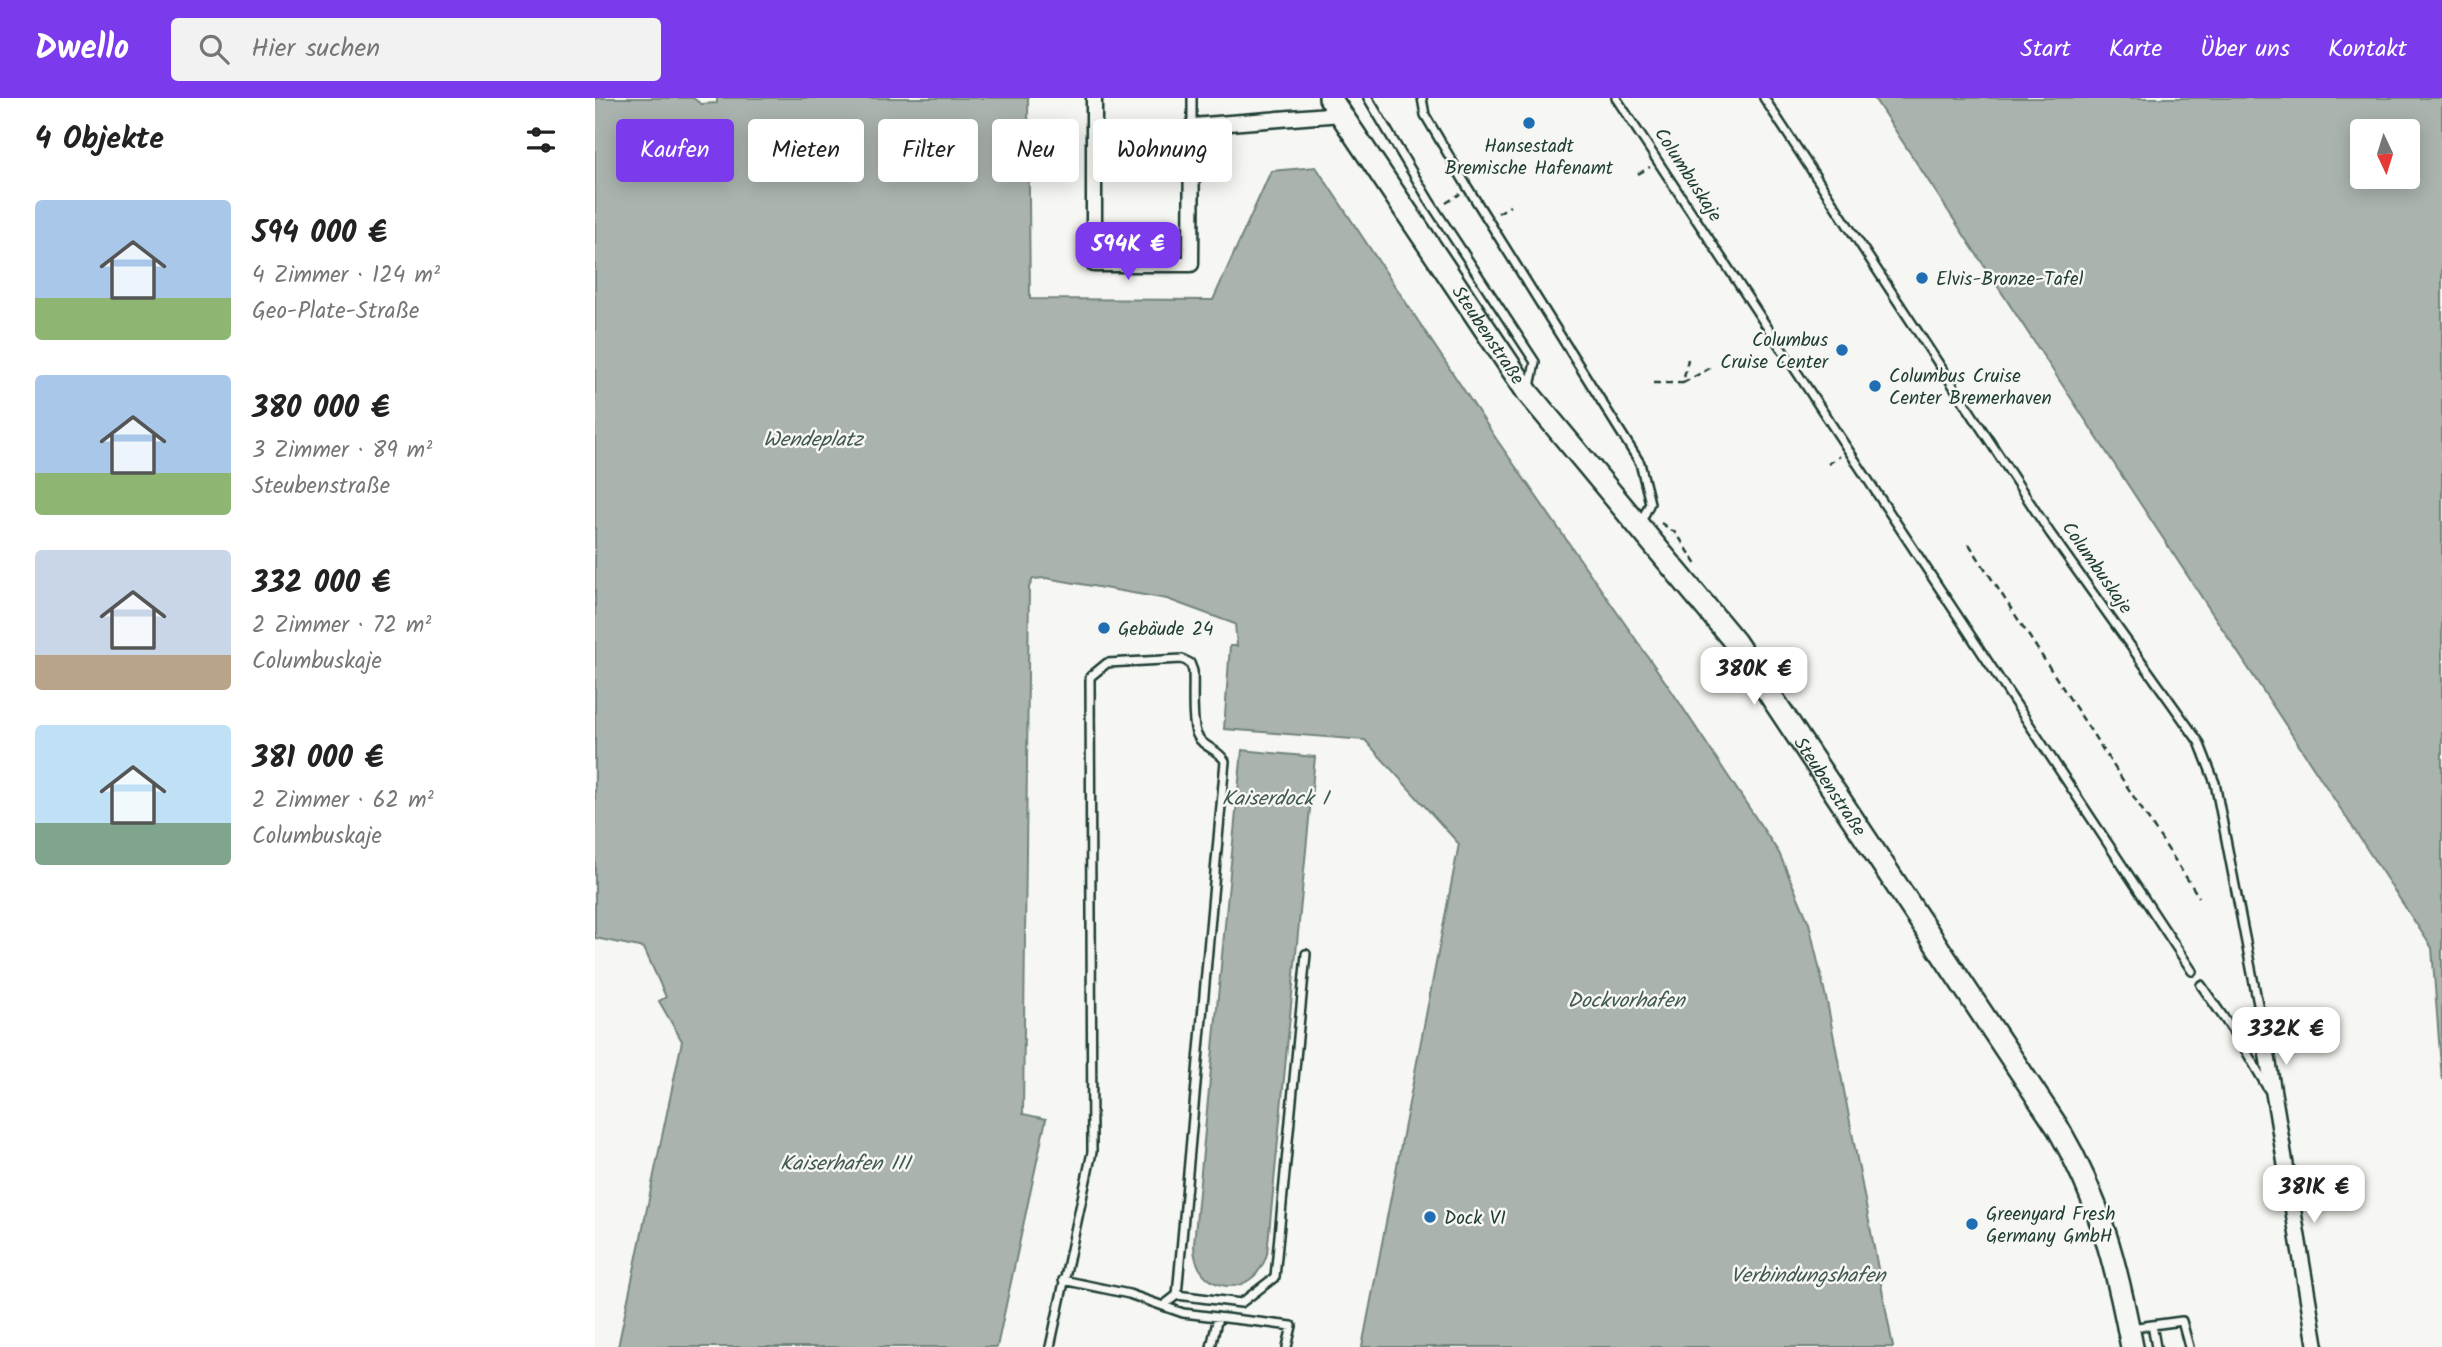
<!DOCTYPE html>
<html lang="de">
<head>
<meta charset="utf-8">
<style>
  :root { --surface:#fff; --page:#f2f2f2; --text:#222; --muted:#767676; --accent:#7c3aed }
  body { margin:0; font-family:Kalam,sans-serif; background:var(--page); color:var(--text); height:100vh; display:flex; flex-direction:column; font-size:26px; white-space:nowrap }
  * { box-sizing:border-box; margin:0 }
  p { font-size:23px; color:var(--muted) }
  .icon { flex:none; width:38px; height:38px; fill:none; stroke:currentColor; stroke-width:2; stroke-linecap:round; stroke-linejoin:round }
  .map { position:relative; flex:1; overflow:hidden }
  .drawer { display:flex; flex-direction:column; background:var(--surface); width:595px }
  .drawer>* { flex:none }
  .top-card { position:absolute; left:21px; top:21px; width:665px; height:63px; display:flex; gap:14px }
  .needle { width:46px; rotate:176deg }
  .fabs { position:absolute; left:1755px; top:21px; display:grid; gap:14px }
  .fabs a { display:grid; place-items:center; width:70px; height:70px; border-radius:7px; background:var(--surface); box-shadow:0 4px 18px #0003; font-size:35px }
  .price { position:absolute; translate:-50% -60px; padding:0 16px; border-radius:14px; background:#fff; color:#222; font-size:23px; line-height:46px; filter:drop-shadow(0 2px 4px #0008) }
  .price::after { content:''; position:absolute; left:50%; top:42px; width:21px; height:16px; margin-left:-10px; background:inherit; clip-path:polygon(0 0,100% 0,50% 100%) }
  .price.current { background:var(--accent); color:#fff }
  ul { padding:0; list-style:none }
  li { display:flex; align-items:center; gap:21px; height:175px; padding:0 35px }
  li span { display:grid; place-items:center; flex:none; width:196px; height:140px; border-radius:7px; color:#555 }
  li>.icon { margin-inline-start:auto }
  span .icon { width:84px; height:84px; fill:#fffc; stroke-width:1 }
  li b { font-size:30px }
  h2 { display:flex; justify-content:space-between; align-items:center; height:84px; padding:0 35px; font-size:30px }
  .tag { padding:0 24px; border-radius:7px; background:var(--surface); box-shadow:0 4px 18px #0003; font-size:24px; line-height:63px }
  .tag.current { background:var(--accent); color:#fff }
  header { display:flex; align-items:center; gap:42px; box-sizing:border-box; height:98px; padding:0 35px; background:var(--accent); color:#fff }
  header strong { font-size:33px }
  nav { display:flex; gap:38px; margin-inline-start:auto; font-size:24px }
  .search { width:490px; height:63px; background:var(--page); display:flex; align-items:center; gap:18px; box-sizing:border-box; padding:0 24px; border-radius:7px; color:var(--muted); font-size:26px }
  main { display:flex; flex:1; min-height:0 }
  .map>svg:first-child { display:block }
  .water { fill:#aab3ae; stroke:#72847d; stroke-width:2; fill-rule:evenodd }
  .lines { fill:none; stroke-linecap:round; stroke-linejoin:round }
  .lane-casing { stroke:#1f3d34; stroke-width:12 }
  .street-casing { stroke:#1f3d34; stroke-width:19 }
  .secondary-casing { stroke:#1f3d34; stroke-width:26 }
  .path { stroke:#1f3d34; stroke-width:2.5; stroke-dasharray:7 5; stroke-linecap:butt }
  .lane { stroke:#f6f6f2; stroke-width:7 }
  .street { stroke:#f6f6f2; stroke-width:14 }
  .secondary { stroke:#f6f6f2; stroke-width:21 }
  .poi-dot { fill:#1f6fb2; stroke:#f6f6f2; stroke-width:2.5 }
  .labels { text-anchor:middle; stroke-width:5; stroke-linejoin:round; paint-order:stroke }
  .poi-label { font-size:19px; fill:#1f3d34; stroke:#f6f6f2; text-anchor:start }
  .street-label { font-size:19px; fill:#1f3d34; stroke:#f6f6f2 }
  .water-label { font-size:21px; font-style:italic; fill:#425a52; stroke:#f6f6f2 }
</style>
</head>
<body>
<header>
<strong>Dwello</strong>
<div class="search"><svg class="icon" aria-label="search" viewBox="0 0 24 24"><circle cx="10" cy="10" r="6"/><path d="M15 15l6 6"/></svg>Hier suchen</div>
<nav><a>Start</a><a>Karte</a><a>Über uns</a><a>Kontakt</a></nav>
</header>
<main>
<section class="drawer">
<h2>4 Objekte<svg class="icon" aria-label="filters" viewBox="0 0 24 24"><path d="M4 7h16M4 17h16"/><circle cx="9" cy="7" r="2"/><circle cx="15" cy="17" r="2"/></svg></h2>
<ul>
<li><span style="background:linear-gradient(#a9c7e8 70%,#8fb573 0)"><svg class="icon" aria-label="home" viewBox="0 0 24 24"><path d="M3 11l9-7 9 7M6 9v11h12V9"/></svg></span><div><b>594 000 €</b><p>4 Zimmer · 124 m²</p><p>Geo-Plate-Straße</p></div></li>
<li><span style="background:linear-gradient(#a9c7e8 70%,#8fb573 0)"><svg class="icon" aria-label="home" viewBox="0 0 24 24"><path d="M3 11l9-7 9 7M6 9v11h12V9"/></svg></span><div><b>380 000 €</b><p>3 Zimmer · 89 m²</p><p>Steubenstraße</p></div></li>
<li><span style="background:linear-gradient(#c9d6e8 75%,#b9a48a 0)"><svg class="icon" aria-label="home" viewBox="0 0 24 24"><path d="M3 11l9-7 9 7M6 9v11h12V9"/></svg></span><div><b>332 000 €</b><p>2 Zimmer · 72 m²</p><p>Columbuskaje</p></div></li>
<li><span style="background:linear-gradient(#bfe0f5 70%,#7fa58c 0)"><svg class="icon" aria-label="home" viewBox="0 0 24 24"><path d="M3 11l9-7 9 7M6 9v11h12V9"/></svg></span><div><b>381 000 €</b><p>2 Zimmer · 62 m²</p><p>Columbuskaje</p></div></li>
</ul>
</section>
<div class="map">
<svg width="1847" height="1249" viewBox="0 0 1847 1249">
  <rect width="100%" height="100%" fill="#f6f6f2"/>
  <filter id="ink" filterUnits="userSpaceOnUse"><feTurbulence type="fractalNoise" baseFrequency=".0143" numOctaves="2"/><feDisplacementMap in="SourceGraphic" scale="14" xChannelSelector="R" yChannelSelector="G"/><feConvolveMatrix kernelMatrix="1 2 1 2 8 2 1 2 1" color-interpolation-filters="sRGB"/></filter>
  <g filter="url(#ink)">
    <!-- water -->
    <path class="water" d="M0,0H98L106,6L122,5V0H433L435,201L618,202L676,73L721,69L902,342L1076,592L1184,755L1214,825L1233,909L1298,1249H767L864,746L770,642L629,631L635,548H642L640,526L572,501L451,480L438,481L434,489L428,1016L451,1021L402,1249H23L87,943L64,903L71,899L49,850L0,840Z
      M1279,0H1847V982L1837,850ZM1768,33H1813V79H1768Z
      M647,652L720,659L672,1156C658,1204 598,1196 599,1146Z"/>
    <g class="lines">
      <!-- lane casing -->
      <g class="lane-casing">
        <path id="lane" d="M773,0L835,104L940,264L935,289
          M827,0L830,17L873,90L1045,365L1055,405L1046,424
          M1021,0L1597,873
          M1169,0L1455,435L1604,644L1620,685L1668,932
          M597,28V0
          M1606,887L1647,946L1673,991
          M468,1182L534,1196L588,1215L697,1228L692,1249
          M582,1197L646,1205L680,1179L711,856
          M1557,1227L1561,1249
          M1535,1230L1587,1223L1594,1249
          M455,1249L497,1054L495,579L512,565L587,561L595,565L598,573C599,589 596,624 602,637C608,650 622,650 630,663L582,1197L569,1207
          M616,1249L623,1219"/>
      </g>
      <!-- street casing -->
      <g class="street-casing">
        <path id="street" d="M499,0V166H596L597,28L746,16
          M1668,932L1721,1249"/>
      </g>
      <!-- secondary casing -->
      <g class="secondary-casing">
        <g id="secondary">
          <path id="s1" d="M735,0L933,295L1140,544L1463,1030C1505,1102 1522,1169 1537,1249"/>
        </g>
      </g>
      <!-- path -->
      <path class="path" d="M1043,76L1055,69
        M851,105L865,96
        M903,115L915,108
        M1058,285H1088L1093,261
        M1088,285L1115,270
        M1233,366L1245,358
        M1066,425L1082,436L1104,470
        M1374,446L1604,799"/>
      <!-- lane -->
      <use href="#lane" class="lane"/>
      <!-- street -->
      <use href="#street" class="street"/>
      <!-- secondary -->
      <use href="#secondary" class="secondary"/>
    </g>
  </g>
  <!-- markers -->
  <g class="poi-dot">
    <circle cx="934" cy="25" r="7"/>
    <circle cx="1327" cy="180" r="7"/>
    <circle cx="1247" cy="252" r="7"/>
    <circle cx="1280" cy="288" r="7"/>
    <circle cx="509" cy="530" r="7"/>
    <circle cx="835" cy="1119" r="7"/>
    <circle cx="1377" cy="1126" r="7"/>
  </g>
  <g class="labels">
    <!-- poi labels -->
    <g class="poi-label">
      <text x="934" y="54" text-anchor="middle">Hansestadt<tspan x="934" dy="22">Bremische Hafenamt</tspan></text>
      <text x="1341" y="187">Elvis-Bronze-Tafel</text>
      <text x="1233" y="248" text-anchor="end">Columbus<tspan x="1233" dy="22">Cruise Center</tspan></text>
      <text x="1294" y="284">Columbus Cruise<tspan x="1294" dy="22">Center Bremerhaven</tspan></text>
      <text x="523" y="537">Gebäude 24</text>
      <text x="1391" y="1122">Greenyard Fresh<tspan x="1391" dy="22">Germany GmbH</tspan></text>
      <text x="849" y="1126">Dock VI</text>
    </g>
    <!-- street labels -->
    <g class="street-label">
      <text transform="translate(1094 76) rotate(57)" y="7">Columbuskaje</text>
      <text dy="7" stroke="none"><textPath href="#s1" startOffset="285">Steubenstraße</textPath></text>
      <text transform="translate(1503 469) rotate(55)" y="7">Columbuskaje</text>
      <text dy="7" stroke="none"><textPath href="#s1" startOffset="852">Steubenstraße</textPath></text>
    </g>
    <!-- water labels -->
    <g class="water-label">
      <text x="218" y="348">Wendeplatz</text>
      <text x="680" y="707">Kaiserdock I</text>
      <text x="1031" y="909">Dockvorhafen</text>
      <text x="250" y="1072">Kaiserhafen III</text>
      <text x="1213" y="1184">Verbindungshafen</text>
    </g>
  </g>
</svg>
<div class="fabs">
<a><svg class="needle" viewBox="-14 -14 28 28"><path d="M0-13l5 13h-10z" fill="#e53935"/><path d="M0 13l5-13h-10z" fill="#767676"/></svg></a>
</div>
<b class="price current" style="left:533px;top:184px">594K €</b>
<b class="price" style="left:1159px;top:609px">380K €</b>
<b class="price" style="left:1691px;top:969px">332K €</b>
<b class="price" style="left:1719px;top:1127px">381K €</b>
<div class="top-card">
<a class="tag current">Kaufen</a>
<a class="tag">Mieten</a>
<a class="tag">Filter</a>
<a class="tag">Neu</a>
<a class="tag">Wohnung</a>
</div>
</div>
</main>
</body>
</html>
